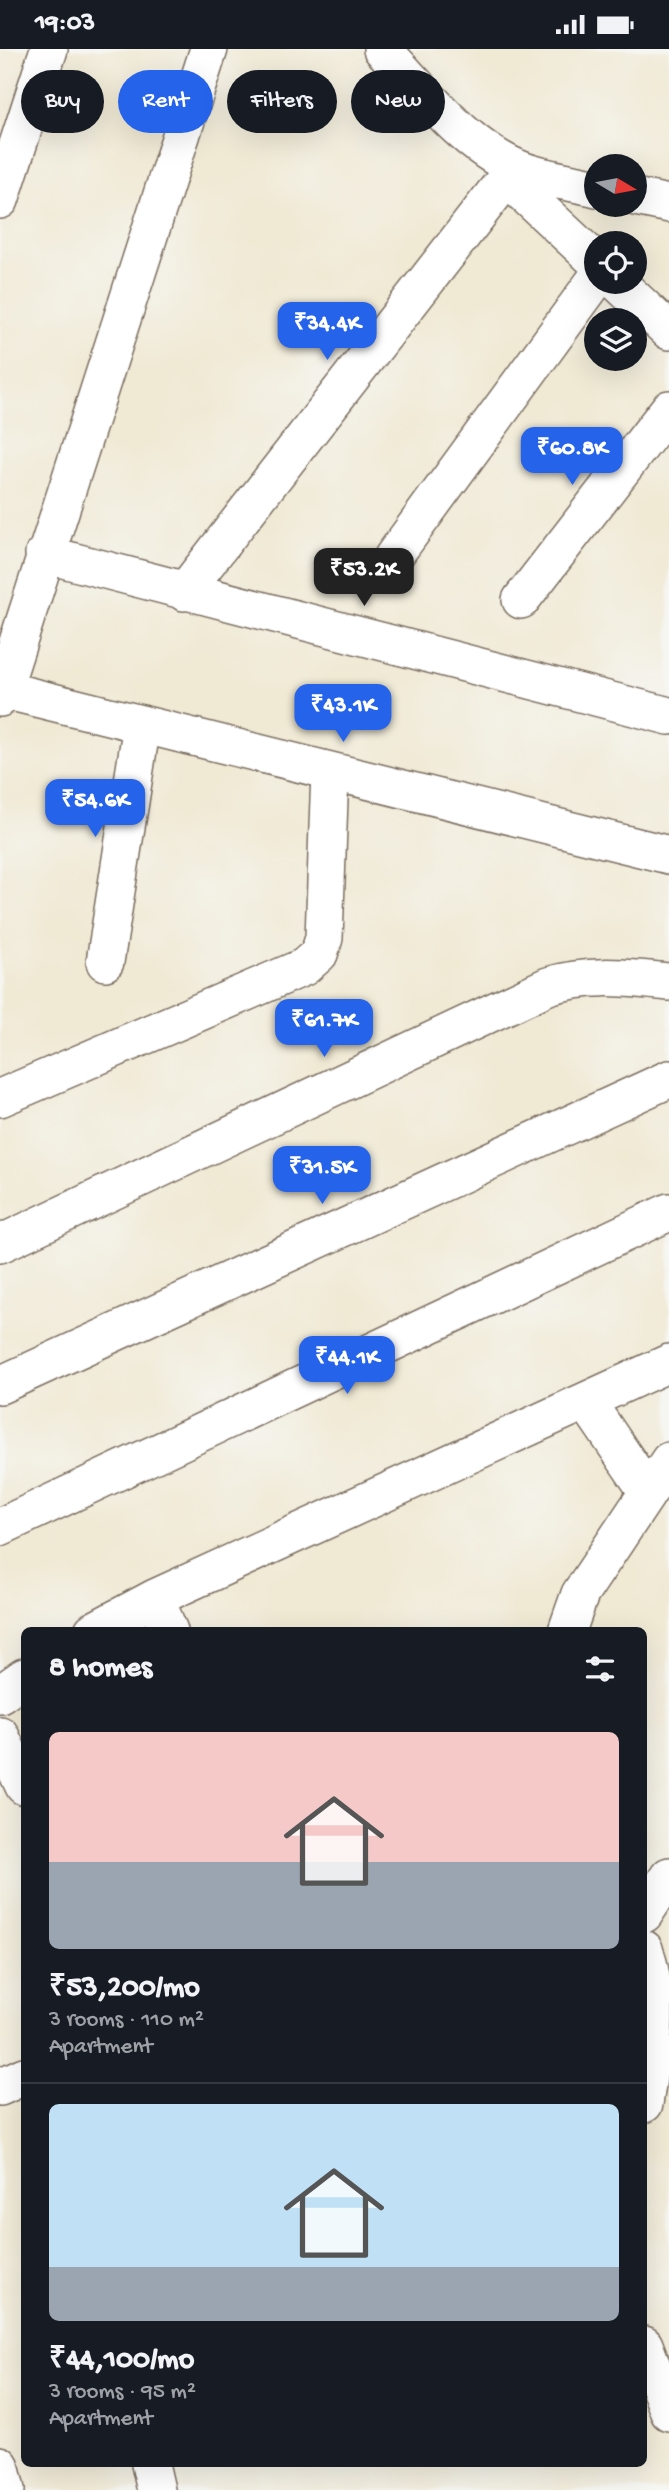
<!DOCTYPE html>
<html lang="en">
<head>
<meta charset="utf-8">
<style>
  :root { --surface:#171b24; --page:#20242c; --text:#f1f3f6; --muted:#9ea1a6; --line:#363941; --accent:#2563eb }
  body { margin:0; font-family:"Gochi Hand",sans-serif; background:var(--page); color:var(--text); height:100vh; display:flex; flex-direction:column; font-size:26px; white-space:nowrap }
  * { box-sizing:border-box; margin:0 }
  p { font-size:23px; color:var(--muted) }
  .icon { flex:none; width:38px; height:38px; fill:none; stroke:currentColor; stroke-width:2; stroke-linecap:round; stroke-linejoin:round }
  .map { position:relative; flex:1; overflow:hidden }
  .details { position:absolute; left:21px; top:1578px; width:626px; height:840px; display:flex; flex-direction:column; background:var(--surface); border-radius:10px; box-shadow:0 7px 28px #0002 }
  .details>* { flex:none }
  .guide { position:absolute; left:21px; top:21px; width:628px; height:63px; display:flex; gap:14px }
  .needle { width:46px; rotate:100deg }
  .buttons { position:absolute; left:584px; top:105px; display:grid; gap:14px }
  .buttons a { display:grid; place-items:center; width:63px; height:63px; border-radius:50%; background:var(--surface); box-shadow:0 7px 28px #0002; font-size:35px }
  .price { position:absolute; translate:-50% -60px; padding:0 16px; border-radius:14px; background:var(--accent); color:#fff; font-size:23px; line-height:46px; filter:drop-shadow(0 2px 4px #0008) }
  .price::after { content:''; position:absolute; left:50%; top:42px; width:21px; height:16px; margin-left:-10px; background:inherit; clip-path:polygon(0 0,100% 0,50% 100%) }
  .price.current { background:#222; color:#fff }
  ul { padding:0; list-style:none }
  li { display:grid; align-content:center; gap:14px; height:371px; padding:0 28px }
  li+li { border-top:2px solid var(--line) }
  li span { display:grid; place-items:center; height:217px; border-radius:10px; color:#555 }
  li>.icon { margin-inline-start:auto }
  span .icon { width:126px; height:126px; fill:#fffc; stroke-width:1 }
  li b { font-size:30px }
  h2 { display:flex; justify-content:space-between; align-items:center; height:84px; padding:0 28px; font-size:30px }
  .tag { padding:0 24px; border-radius:32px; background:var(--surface); box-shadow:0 7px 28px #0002; font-size:24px; line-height:63px }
  .tag.current { background:var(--accent); color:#fff }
  .status { display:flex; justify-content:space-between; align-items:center; height:49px; padding:0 35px; background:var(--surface); direction:ltr }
  .status svg { height:19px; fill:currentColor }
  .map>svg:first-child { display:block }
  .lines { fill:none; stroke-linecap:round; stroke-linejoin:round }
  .minor-casing { stroke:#7a6d5e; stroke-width:40 }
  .minor { stroke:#fff; stroke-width:37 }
</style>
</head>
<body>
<div class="status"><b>19:03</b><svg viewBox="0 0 49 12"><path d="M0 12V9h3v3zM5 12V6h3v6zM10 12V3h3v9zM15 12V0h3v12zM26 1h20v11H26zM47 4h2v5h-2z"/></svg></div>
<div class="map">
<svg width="669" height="2441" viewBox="0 0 669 2441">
  <rect width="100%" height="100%" fill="#f6f6f2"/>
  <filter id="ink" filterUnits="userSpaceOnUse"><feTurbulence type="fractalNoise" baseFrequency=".0143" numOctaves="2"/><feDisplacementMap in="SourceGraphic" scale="14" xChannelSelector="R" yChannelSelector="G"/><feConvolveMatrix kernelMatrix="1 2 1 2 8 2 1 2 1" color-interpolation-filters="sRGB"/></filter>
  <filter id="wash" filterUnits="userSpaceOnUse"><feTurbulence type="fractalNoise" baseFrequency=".00686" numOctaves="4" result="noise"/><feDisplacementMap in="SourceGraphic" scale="28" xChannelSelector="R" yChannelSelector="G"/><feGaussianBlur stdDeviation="1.57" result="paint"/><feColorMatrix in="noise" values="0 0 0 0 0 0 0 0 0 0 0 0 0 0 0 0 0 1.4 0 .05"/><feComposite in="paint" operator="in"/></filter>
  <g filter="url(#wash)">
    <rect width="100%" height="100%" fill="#f0e9d4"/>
  </g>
  <g filter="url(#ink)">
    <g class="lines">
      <!-- minor casing -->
      <g class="minor-casing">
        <path id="minor" d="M382,0C424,42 466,100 524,122C546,130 573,133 597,139
          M507,129L597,213
          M635,148L669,155
          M0,151L49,0
          M617,233L669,282
          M44,505L669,667
          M393,508L597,229
          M184,543L515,118
          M521,551L669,360
          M0,640L669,806
          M0,649L209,0
          M105,913L142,675
          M0,1049L304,918L319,905L324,889L330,722
          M0,1195L548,937C589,924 627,929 669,933
          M0,1336L669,1030
          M586,1352L648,1443
          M0,1478L669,1163
          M155,1549L169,1582
          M93,1582L155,1549L669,1314
          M567,1582L580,1545L669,1412
          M0,1645L24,1628
          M0,1686L24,1737
          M644,1865L669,1827
          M644,1900C662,1953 652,2001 644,2055
          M0,2038L24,2027
          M644,2296L669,2363
          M150,2415L156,2441
          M0,2416L6,2441"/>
      </g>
      <!-- minor -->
      <use href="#minor" class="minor"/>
    </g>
  </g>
</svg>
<div class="buttons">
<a><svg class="needle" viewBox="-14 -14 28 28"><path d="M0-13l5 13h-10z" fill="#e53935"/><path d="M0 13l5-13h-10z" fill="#9ea1a6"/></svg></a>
<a><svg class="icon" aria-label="locate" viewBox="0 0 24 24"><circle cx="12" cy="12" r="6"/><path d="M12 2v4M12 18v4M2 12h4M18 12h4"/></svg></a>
<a><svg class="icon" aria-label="layers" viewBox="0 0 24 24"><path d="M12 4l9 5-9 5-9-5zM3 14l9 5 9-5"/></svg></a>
</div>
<b class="price" style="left:327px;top:313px">₹34.4K</b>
<b class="price" style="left:572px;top:438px">₹60.8K</b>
<b class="price current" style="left:364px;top:559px">₹53.2K</b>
<b class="price" style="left:343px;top:695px">₹43.1K</b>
<b class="price" style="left:95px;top:790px">₹54.6K</b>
<b class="price" style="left:324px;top:1010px">₹61.7K</b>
<b class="price" style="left:322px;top:1157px">₹31.5K</b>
<b class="price" style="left:347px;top:1347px">₹44.1K</b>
<div class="guide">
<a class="tag">Buy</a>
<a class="tag current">Rent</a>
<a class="tag">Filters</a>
<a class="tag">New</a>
</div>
<section class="details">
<h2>8 homes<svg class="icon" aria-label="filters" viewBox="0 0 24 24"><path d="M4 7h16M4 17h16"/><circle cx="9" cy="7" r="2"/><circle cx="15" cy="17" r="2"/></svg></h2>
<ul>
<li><span style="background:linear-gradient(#f6c9c9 60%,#9aa5b1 0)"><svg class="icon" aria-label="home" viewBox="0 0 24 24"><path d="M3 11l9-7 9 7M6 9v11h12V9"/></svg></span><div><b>₹53,200/mo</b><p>3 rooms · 110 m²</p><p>Apartment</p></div></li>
<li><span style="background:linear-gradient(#bfe0f5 75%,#9aa5b1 0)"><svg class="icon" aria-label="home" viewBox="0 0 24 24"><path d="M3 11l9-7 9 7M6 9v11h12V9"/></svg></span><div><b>₹44,100/mo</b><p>3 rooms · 95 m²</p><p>Apartment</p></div></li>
</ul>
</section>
</div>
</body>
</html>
